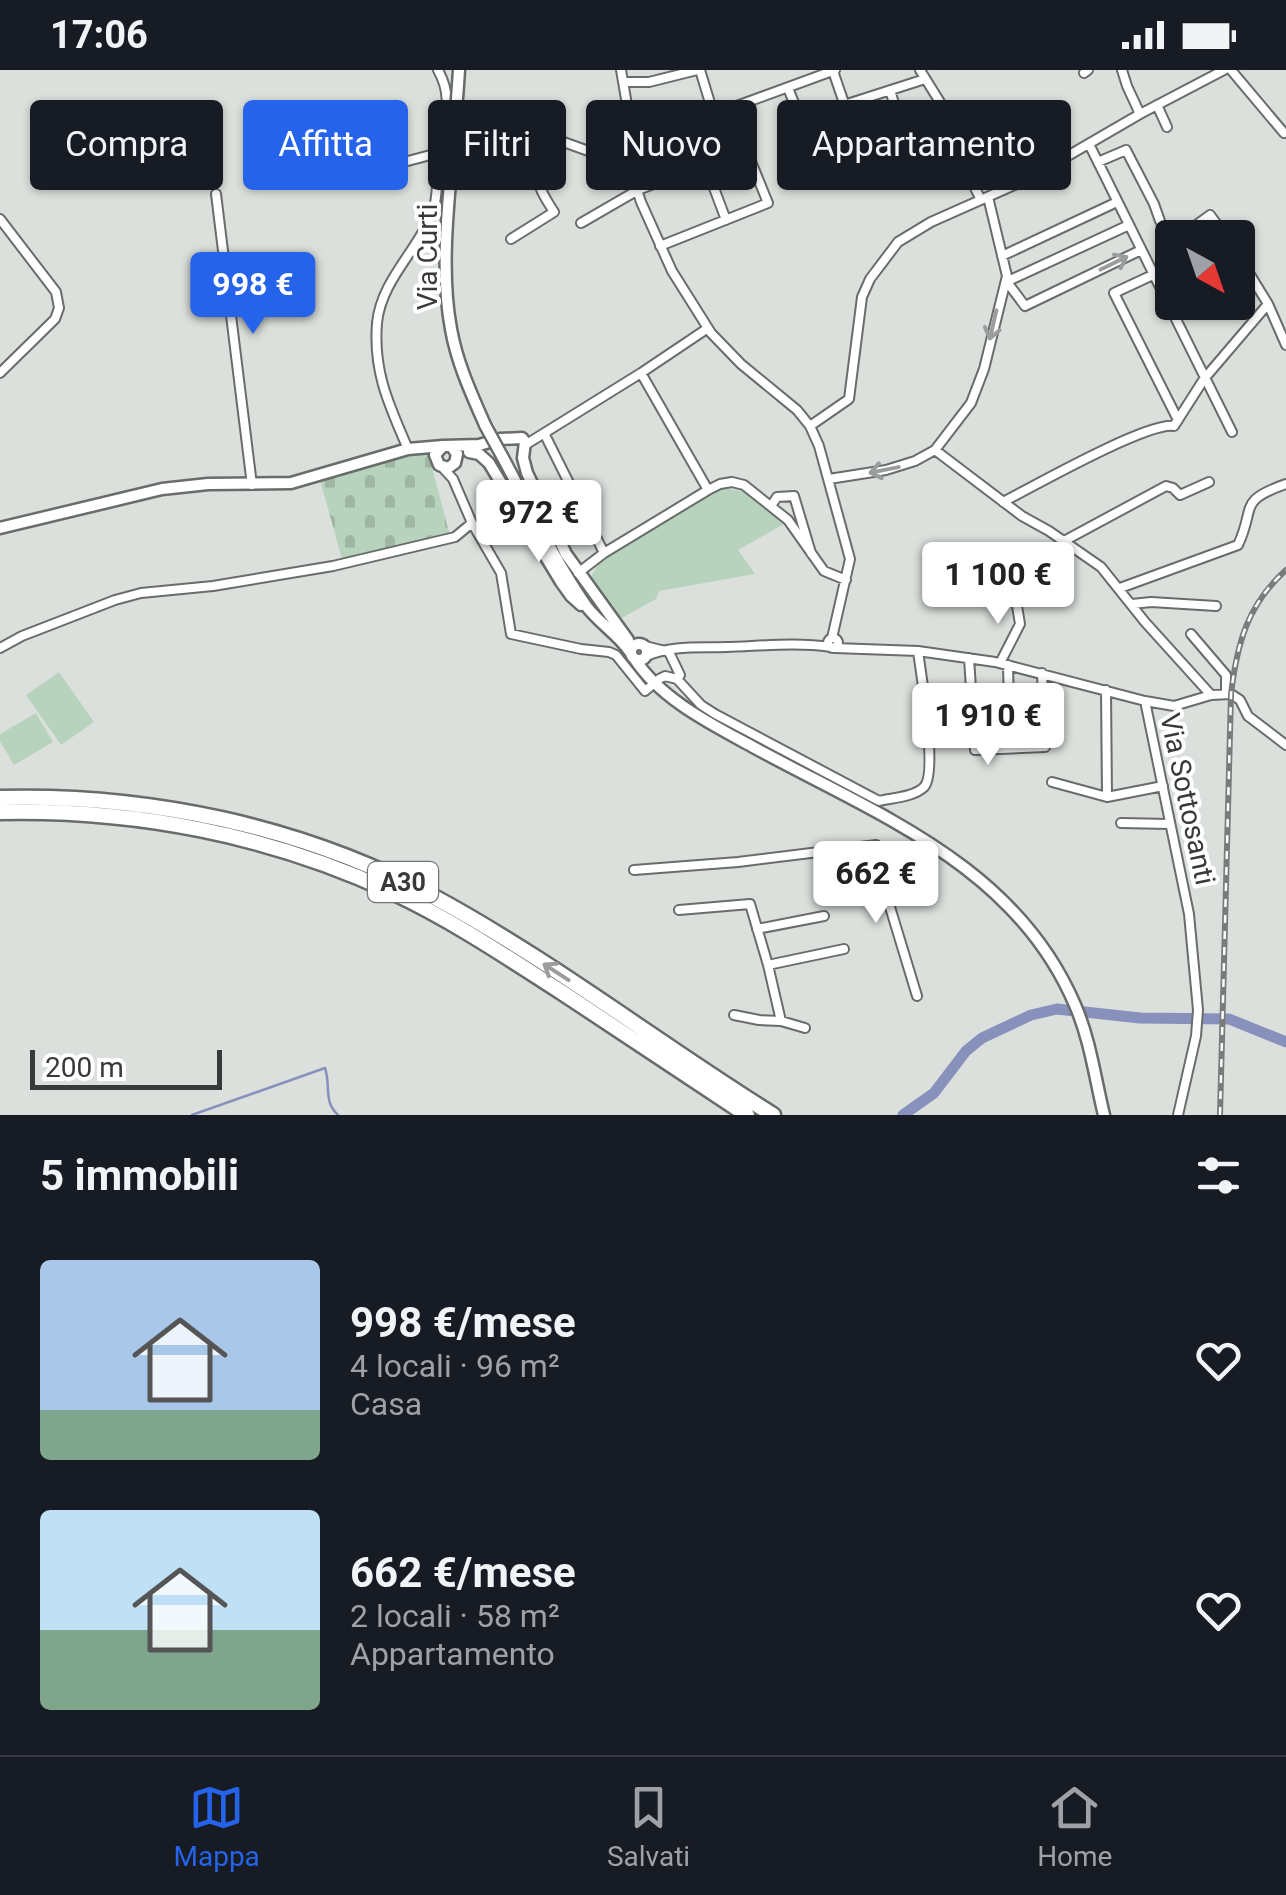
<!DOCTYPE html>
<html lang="it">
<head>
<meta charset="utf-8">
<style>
  :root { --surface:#171b24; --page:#20242c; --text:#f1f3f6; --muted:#9ea1a6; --line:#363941; --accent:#2563eb }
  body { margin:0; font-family:Roboto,sans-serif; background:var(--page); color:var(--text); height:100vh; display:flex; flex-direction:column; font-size:38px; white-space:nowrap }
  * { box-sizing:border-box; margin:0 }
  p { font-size:32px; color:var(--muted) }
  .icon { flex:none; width:55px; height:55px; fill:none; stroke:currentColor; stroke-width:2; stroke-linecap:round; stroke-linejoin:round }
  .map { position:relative; height:1045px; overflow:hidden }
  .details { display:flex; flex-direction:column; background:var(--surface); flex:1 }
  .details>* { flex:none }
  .banner { position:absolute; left:30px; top:30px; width:1228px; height:90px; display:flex; gap:20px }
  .needle { width:65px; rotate:140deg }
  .buttons { position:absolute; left:1155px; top:150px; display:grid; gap:20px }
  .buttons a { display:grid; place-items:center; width:100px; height:100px; border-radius:10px; background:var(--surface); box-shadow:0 2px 8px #0004; font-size:50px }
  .scale { position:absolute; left:30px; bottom:25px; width:192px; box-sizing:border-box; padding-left:10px; border:5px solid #373a38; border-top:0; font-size:28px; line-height:35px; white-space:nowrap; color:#373a38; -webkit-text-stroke:8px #fff; paint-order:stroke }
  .price { position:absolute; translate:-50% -85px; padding:0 22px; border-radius:10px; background:#fff; color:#222; font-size:32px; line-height:65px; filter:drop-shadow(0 2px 5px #0008) }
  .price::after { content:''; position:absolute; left:50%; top:60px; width:30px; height:22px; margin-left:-15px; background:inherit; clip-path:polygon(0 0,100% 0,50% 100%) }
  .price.on { background:var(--accent); color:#fff }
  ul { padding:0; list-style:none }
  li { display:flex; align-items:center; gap:30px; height:250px; padding:0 40px }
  li span { display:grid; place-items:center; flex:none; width:280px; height:200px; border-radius:10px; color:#555 }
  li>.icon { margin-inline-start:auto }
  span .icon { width:120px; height:120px; fill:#fffc; stroke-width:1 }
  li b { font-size:42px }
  h2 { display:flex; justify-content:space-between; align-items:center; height:120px; padding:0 40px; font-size:42px }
  .pill { padding:0 35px; border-radius:10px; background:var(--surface); box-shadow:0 2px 8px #0004; font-size:35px; line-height:90px }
  .pill.on { background:var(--accent); color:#fff }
  .status { display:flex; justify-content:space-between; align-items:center; height:70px; padding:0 50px; background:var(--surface); direction:ltr }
  .status svg { height:28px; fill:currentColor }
  .dock { display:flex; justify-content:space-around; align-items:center; height:140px; border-top:2px solid var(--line); background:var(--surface); font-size:28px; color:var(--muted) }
  .dock a { display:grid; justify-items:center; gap:5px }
  .dock .on { color:var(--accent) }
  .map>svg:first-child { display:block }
  .cemetery { fill:url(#cemetery-stones) }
  .park { fill:#b7d3bd }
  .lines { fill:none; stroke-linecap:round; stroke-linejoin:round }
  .stream { stroke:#8791bb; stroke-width:2.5 }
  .river { stroke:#8791bb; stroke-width:11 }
  .street-casing { stroke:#686d69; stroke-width:12 }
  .secondary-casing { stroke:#686d69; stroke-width:15 }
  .highway-casing { stroke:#686d69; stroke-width:19 }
  .street { stroke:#fff; stroke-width:8 }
  .secondary { stroke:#fff; stroke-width:10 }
  .highway { stroke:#fff; stroke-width:14 }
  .rail-casing { stroke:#797c7a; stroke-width:6 }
  .rail { stroke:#fff; stroke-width:2.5; stroke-dasharray:8; stroke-linecap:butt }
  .secondary-bridge-casing { stroke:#686d69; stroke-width:15; stroke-linecap:butt }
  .secondary-bridge { stroke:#fff; stroke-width:10 }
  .oneway { stroke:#9b9c9c }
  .labels { text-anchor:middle; stroke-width:8; stroke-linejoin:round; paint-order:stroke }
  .shield { fill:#fff; stroke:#737574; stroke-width:2.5 }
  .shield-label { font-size:25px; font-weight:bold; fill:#373a38 }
  .street-label { font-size:28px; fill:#373a38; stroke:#fff }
</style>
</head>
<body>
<div class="status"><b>17:06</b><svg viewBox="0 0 49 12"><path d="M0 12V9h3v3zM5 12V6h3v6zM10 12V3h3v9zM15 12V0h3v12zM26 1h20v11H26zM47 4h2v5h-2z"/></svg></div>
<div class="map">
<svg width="1286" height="1045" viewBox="0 0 1286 1045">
  <defs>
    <pattern id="cemetery-stones" width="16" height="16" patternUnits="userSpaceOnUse" patternTransform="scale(2.5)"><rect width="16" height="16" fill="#b7d3bd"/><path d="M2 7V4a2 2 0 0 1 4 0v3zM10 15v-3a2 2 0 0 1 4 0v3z" fill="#9eb6a3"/></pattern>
  </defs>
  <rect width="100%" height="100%" fill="#dbe0dc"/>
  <!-- cemetery -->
  <path class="cemetery" d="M420,381L429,386L449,462L342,489L320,410Z"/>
  <!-- park -->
  <path class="park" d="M720,418L742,421L784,454L738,480L755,504L659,521L656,529L620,549L589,511L598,493Z
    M59,602L94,652L61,675L26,625Z
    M36,643L53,672L14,695L0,671V664Z"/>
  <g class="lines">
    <!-- stream -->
    <path class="stream" d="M192,1045L325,998C331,1016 323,1031 338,1045"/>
    <!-- river -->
    <path class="river" d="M903,1045L934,1023L966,981L982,968L1031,945L1057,939L1140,948L1229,949L1286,972"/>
    <!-- street casing -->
    <g class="street-casing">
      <path id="street" d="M621,0L626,29L630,75L627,89L641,132L672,201L711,263L741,294L797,340L810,356L819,376L850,489L832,568
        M700,0L714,46
        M920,0L971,82C963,101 973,113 981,130
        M1122,0L1127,16L1140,44
        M1231,0L1284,63
        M833,1L858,74L948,45
        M1084,3L1088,0
        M623,12H649L697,0
        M788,18L819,95
        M890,20L911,90L966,74
        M844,35L925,9
        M1157,35L1167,57
        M446,37L464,36L605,87L627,89
        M690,54L726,150
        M1089,74L1232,362
        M630,75L835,0
        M1098,92L1126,80L1154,134L1160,151
        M370,101L438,83
        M216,124L252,415
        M0,149L56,222L59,238L55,249L0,303
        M581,153L638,120L680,104
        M1190,168L1188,161L1210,145L1227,168
        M511,169L554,142C533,110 532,101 548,66
        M660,176L768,133L730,40
        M1238,185L1268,234
        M1002,186L1117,132
        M1172,196L1114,223L1178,350
        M1006,212L1129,155
        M1007,212L1025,236L1141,180
        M1233,232L1246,243
        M641,303L708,420
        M810,356L849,329L862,227L870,209L898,172L931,152L1028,109L1140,44L1224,0
        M544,363L604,483
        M525,375L641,303L708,258
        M408,379C389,335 373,302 377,253C381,211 417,181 432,144C441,122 435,77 440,52C442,47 445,42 446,37C448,25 444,11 438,0
        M935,380L1022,446L1049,461L1101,497L1145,552L1211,625
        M442,397L453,409L472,453L501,503L511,564L581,579L609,582L616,585L645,621L651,616
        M829,409L886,400L915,391L935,380L971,333L984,299L1007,206L988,127
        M1003,432C1034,416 1147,352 1174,356L1204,309L1268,234L1286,275
        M771,436L777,427L794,426L811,483
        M1064,471L1166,416L1173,418L1180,425L1209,412
        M578,503L604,483L708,420L720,414L732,412L744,415L788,450L824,501L846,510
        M1120,518L1238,475C1256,437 1237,431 1286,414
        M1132,534L1151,532L1216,536
        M1191,564L1226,605V623
        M828 573a5 5 0 1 1 10 0a5 5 0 1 1-10 0Z
        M645,576L661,580
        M0,578L22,566L115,530L141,523L213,516L333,496L455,467L472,453
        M835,578L918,581L995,592L1145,631L1189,844L1198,940L1196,966L1178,1045
        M646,586C672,575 699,578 726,577C761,576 796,572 831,577
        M969,588L975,680L1045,677L1042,603
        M1000,593L1020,554L1015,524
        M1008,595L1010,678
        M659,609L665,606L677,609L680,605L668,580
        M677,609L701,635L715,644L879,731C892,728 914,727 924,717C938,703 921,605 918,581
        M1106,620L1107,727
        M1145,631L1174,636L1211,625L1231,624L1240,630L1248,646L1286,675
        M1052,712L1107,727L1163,716
        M1121,753L1170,754
        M634,800L738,792L876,775L890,837L917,926
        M679,840L750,834L768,895L781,951L805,958
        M757,859L824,846
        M768,895L844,879
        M734,945L759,950L781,951"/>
    </g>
    <!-- secondary casing -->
    <g class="secondary-casing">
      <path id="secondary" d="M458,15L459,0
        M455,55C450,121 439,195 451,259C457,293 471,323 485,355
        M452,377L457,384L455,393L448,398L439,395L435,385L443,376L479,375L500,369L522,368L525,372L523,388L527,403L566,484L628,570
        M469,382L479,384L489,393L561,512L571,526L581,535
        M502,386C529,436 554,490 587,537C600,554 618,564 630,582
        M0,458L162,419L208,414L291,413L408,379L443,376
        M631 582a8 8 0 1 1 16 0a8 8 0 1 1-16 0Z
        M634,588C661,630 713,655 755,678C878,745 1016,796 1075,935C1090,969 1095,1008 1104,1045"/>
    </g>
    <!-- highway casing -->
    <g class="highway-casing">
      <path id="highway" d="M0,728C148,724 302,756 434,827C552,891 659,974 773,1045
        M0,742C135,739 270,765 392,822C452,850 507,887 563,923C624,964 686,1004 747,1045"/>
    </g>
    <!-- street -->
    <use href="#street" class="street"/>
    <!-- secondary -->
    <use href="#secondary" class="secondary"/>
    <!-- highway -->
    <use href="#highway" class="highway"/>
    <!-- rail casing -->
    <g class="rail-casing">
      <path id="rail" d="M1220,1045L1231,624C1237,574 1247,535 1286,500"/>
    </g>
    <!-- rail -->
    <use href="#rail" class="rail"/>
    <!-- secondary-bridge casing -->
    <g class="secondary-bridge-casing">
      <path id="secondary-bridge" d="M455,55L458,15
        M485,355L502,386"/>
    </g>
    <!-- secondary-bridge -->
    <use href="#secondary-bridge" class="secondary-bridge"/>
  </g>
  <!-- one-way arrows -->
  <defs><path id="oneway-shaft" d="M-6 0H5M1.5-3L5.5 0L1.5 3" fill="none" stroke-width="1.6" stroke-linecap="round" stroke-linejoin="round" transform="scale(2.5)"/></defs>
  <g class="oneway">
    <use href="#oneway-shaft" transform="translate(1114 193) rotate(-26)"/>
    <use href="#oneway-shaft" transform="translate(993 255) rotate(103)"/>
    <use href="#oneway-shaft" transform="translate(884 400) rotate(169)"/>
    <use href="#oneway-shaft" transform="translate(556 902) rotate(-147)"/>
  </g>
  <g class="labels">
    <!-- shield labels -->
    <rect class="shield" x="368" y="792" width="70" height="40" rx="8"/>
    <g class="shield-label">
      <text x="403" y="821">A30</text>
    </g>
    <!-- street labels -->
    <g class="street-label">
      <text transform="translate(427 187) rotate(-90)" y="10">Via Curti</text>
      <text transform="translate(1188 729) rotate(78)" y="10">Via Sottosanti</text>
    </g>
  </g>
</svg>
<div class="buttons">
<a><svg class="needle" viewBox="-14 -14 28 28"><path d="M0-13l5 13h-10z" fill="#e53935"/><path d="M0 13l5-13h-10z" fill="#9ea1a6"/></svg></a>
</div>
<div class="scale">200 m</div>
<b class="price on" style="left:253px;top:267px">998 €</b>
<b class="price" style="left:539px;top:495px">972 €</b>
<b class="price" style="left:998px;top:557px">1 100 €</b>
<b class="price" style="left:988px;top:698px">1 910 €</b>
<b class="price" style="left:876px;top:856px">662 €</b>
<div class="banner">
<a class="pill">Compra</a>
<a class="pill on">Affitta</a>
<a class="pill">Filtri</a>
<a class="pill">Nuovo</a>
<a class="pill">Appartamento</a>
</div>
</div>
<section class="details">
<h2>5 immobili<svg class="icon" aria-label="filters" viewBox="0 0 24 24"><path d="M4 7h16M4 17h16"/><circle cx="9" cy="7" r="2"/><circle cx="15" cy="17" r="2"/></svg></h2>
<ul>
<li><span style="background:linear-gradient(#a9c7e8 75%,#7fa58c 0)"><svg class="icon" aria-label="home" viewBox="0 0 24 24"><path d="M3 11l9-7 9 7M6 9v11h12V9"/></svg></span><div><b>998 €/mese</b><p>4 locali · 96 m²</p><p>Casa</p></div><svg class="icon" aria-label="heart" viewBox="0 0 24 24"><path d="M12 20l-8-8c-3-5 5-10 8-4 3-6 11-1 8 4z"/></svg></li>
<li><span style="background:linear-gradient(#bfe0f5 60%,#7fa58c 0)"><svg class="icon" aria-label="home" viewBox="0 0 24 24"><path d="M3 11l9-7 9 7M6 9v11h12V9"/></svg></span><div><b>662 €/mese</b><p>2 locali · 58 m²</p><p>Appartamento</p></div><svg class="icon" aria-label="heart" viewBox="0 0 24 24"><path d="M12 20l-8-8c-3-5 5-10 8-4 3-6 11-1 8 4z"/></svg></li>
</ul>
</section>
<nav class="dock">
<a class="on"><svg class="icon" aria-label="map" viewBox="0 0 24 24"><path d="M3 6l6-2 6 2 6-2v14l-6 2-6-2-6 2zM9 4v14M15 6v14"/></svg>Mappa</a>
<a><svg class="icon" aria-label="saved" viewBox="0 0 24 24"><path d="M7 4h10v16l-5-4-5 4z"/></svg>Salvati</a>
<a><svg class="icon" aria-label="home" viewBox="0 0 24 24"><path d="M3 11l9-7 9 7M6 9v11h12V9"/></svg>Home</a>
</nav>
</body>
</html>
